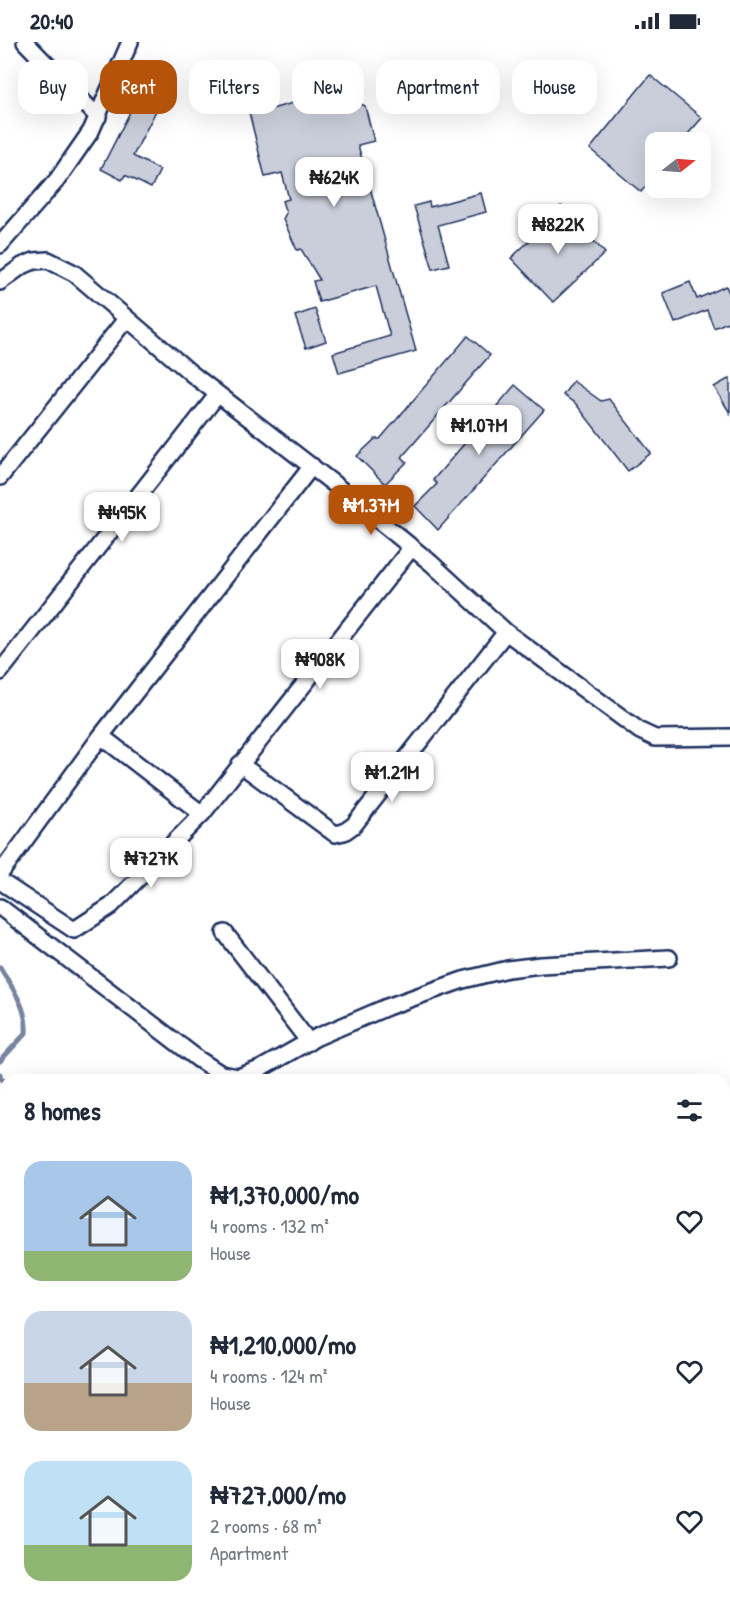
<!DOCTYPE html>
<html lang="en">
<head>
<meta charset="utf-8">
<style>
  :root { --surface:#fff; --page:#f2f2f3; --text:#1f2937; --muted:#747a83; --accent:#b45309 }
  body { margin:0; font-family:"Patrick Hand",sans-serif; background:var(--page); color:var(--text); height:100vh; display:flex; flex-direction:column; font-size:22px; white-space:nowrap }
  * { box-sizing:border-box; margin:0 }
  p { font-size:20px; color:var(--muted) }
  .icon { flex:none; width:33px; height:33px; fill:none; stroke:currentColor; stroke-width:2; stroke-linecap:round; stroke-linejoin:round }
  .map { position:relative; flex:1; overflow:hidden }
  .panel { position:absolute; left:0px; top:1032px; width:730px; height:534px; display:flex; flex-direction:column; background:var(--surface); border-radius:18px 18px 0 0; box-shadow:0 6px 24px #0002 }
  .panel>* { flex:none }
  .guide { position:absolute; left:18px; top:18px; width:694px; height:54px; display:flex; gap:12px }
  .needle { width:39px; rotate:73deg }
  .buttons { position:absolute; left:645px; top:90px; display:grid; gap:12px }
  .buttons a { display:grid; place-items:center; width:66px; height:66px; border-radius:12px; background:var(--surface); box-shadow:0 6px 24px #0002; font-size:30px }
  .price { position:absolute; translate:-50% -51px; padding:0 14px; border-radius:12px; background:#fff; color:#222; font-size:20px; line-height:39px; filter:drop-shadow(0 2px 3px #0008) }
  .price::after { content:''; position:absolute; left:50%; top:36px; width:18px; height:14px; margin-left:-9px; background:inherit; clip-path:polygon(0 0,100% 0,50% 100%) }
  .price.active { background:var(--accent); color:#fff }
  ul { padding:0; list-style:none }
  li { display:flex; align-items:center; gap:18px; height:150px; padding:0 24px }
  li span { display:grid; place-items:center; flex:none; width:168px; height:120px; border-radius:18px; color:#555 }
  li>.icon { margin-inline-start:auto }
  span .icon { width:72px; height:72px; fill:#fffc; stroke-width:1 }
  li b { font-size:26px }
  h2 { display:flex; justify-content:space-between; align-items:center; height:72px; padding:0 24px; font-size:26px }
  .tag { padding:0 21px; border-radius:18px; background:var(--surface); box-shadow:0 6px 24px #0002; font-size:21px; line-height:54px }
  .tag.active { background:var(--accent); color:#fff }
  .status { display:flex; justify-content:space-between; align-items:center; height:42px; padding:0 30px; background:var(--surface); direction:ltr }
  .status svg { height:16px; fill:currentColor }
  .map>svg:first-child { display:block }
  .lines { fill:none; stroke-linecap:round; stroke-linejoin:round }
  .stream { stroke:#77839f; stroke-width:5 }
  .building { fill:#caceda; stroke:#1b2f5e; stroke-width:1.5 }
  .street-casing { stroke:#1b2f5e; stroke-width:20 }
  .secondary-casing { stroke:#1b2f5e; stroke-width:26 }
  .primary-casing { stroke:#1b2f5e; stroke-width:27 }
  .street { stroke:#fff; stroke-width:15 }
  .secondary { stroke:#fff; stroke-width:21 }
  .primary { stroke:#fff; stroke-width:22 }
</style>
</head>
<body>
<div class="status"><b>20:40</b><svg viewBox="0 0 49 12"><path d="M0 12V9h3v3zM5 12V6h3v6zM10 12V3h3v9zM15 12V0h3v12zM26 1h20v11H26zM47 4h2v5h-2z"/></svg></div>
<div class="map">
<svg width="730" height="1566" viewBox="0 0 730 1566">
  <rect width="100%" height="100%" fill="#fff"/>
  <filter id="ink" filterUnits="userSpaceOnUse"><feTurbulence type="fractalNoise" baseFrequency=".0167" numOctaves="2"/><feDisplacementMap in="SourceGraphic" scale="12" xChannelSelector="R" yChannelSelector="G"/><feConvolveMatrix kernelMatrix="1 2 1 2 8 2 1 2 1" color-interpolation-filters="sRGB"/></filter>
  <g filter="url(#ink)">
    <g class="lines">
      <!-- stream -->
      <path class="stream" d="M0,925C12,946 28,966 26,991L0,1019
        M0,1032L1,1037L7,1038"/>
    </g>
    <!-- building -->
    <path class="building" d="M152,27L172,37L133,114L160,128L151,146L125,133L122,138L101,127Z
      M650,33L702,76L681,100H656V132L641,150L590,107Z
      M354,40L357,60L365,64L374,99L358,103L416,309L339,331L333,311L390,294L376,244L319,260L313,239L320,238L301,207L297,208L283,177L286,171L282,159L289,157L282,131L265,135L249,70L268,66V68L336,49V43Z
      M481,151L486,170L438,183L449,223L433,227L414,164L429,160L430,165Z
      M561,164L605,211L553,260L511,216L553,177V172Z
      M690,240L697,257L726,244L730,253V279L714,286L707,268L675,281L663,251Z
      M315,267L326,299L306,306L295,274Z
      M468,294L490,313L402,415L407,420L385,442L357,414L375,397H380Z
      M730,336V371L714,345Z
      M573,339L601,359L609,357L651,411L628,429L576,362L563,353Z
      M515,343L544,368L438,488L415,464L437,442L433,438Z"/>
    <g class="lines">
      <!-- street casing -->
      <g class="street-casing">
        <path id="street" d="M25,0L98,75
          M0,203L57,138L91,89L130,0
          M0,240L22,224L34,219L48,218L74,231L192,332L334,442L431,521L506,590L640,689L655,696L730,695
          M0,435L127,276
          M0,630L218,352
          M101,694L202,772
          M240,722L335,792L344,790L354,783L506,590
          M0,832L101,694L312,424
          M0,839L74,888L111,864L202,772L412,505
          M0,865L198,1017L221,1032L238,1035L260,1027L317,995L387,965L463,938L508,927L541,923L669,916
          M225,891L309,1000
          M0,1098L6,1119
          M0,1366L6,1379
          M0,1429L6,1430
          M58,1560L60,1566
          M130,1560L132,1566"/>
      </g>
      <!-- secondary casing -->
      <g class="secondary-casing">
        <path id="secondary" d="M0,1538H6
          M0,1555H6"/>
      </g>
      <!-- primary casing -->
      <g class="primary-casing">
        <path id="primary" d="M724,1338L730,1335
          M724,1363L730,1360
          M724,1556L730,1555
          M367,1560L478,1566
          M340,1566L344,1560"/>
      </g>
      <!-- street -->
      <use href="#street" class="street"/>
      <!-- secondary -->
      <use href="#secondary" class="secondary"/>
      <!-- primary -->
      <use href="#primary" class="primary"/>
    </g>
  </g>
</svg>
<div class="buttons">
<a><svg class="needle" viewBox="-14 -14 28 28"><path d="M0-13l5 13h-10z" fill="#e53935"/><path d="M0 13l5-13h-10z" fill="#747a83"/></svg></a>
</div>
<b class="price" style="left:334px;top:166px">₦624K</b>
<b class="price" style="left:558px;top:213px">₦822K</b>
<b class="price" style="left:479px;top:414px">₦1.07M</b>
<b class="price active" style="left:371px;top:494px">₦1.37M</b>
<b class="price" style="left:122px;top:501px">₦495K</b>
<b class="price" style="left:320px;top:648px">₦908K</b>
<b class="price" style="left:392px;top:761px">₦1.21M</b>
<b class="price" style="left:151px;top:847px">₦727K</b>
<div class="guide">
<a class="tag">Buy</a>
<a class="tag active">Rent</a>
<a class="tag">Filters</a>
<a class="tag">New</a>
<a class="tag">Apartment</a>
<a class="tag">House</a>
</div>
<section class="panel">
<h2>8 homes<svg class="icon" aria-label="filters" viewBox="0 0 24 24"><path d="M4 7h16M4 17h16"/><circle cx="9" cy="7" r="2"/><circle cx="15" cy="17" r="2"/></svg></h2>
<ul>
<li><span style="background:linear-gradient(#a9c7e8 75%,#8fb573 0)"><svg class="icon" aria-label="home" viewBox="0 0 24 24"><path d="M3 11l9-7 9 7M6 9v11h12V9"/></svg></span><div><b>₦1,370,000/mo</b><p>4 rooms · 132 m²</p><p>House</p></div><svg class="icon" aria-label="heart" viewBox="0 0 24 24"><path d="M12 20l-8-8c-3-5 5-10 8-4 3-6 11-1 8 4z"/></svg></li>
<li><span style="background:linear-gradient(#c9d6e8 60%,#b9a48a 0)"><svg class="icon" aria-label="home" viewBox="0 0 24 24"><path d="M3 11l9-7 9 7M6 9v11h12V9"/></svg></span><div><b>₦1,210,000/mo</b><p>4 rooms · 124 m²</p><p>House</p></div><svg class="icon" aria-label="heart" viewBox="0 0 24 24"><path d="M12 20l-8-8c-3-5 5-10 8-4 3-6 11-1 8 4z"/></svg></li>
<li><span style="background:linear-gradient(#bfe0f5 70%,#8fb573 0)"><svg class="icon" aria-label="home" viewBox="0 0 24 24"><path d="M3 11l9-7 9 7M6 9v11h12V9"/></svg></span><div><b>₦727,000/mo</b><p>2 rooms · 68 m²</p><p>Apartment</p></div><svg class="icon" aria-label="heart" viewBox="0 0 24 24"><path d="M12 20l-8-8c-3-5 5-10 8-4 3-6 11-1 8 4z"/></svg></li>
</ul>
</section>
</div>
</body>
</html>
